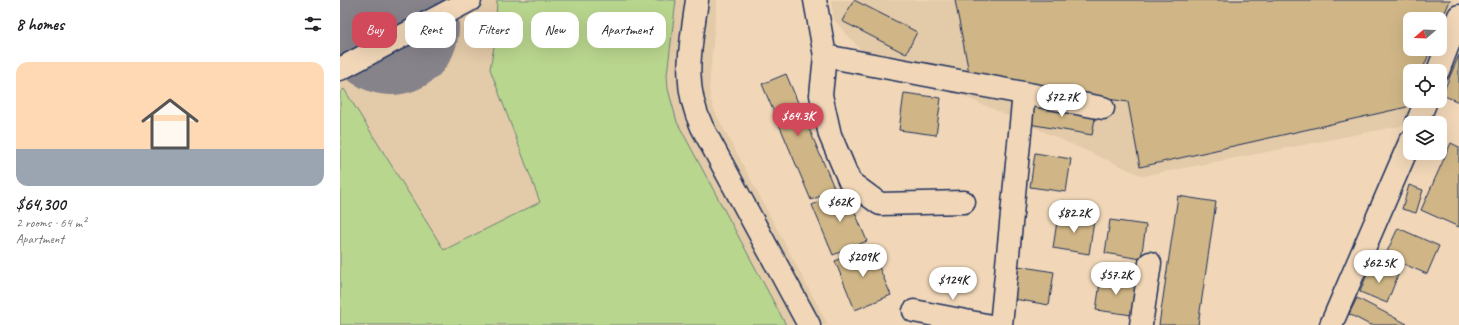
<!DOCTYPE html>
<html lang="en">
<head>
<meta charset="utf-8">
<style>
  :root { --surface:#fff; --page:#f2f2f2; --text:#202124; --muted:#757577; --accent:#d1495b }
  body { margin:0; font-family:Caveat,sans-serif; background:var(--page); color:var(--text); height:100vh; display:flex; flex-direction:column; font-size:15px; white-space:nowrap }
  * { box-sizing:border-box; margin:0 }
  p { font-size:13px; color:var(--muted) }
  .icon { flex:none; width:22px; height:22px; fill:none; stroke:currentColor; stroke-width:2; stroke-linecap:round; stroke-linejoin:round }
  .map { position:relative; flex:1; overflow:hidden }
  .panel { display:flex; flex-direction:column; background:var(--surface); width:340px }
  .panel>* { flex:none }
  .hud { position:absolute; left:12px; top:12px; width:380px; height:36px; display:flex; gap:8px }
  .needle { width:26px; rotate:251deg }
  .controls { position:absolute; left:1063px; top:12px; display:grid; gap:8px }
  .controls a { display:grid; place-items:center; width:44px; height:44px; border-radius:8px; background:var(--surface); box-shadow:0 4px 16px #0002; font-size:20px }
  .price { position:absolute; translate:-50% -34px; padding:0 9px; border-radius:14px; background:#fff; color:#222; font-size:13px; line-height:26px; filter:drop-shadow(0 1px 2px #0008) }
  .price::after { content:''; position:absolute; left:50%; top:24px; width:12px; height:9px; margin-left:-6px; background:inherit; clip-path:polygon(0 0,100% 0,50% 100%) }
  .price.active { background:var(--accent); color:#fff }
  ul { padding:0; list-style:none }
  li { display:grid; align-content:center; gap:8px; height:212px; padding:0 16px }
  li span { display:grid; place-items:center; height:124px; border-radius:12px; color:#555 }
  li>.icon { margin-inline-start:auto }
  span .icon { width:72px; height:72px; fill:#fffc; stroke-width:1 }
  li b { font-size:17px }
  h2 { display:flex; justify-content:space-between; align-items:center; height:48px; padding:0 16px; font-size:17px }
  .pill { padding:0 14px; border-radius:12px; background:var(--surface); box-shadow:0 4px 16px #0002; font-size:14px; line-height:36px }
  .pill.active { background:var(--accent); color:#fff }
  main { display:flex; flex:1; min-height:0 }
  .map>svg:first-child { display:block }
  .built { fill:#e3caa8 }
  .green { fill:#b9d68e; stroke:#6a8276 }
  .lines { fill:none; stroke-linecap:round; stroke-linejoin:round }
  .taxiway { stroke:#86838b; stroke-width:55 }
  .runway { stroke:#86838b; stroke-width:136 }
  .building { fill:#d0b686; stroke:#1b2f5e }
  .minor-casing { stroke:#1b2f5e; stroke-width:25 }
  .minor { stroke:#f1d7b8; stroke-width:22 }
</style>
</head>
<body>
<main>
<section class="panel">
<h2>8 homes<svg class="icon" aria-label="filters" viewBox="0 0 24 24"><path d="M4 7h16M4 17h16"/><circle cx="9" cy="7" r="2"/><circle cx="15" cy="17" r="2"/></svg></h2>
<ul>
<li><span style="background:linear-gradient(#ffd9b3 70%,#9aa5b1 0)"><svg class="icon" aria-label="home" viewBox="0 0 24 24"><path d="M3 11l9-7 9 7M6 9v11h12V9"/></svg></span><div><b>$64,300</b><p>2 rooms · 64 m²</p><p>Apartment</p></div></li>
</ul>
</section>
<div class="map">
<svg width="1119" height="325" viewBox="0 0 1119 325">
  <rect width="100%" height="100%" fill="#f1d7b8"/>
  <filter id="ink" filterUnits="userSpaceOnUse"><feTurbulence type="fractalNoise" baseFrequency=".025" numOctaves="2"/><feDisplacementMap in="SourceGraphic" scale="8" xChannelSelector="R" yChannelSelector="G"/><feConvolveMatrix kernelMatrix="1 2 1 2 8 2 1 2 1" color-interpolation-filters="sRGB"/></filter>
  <g filter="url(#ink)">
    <!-- built -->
    <path class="built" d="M0,0H377L369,88L371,101L375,112L488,325H0Z
      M491,0H1115L1100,47V19H1070V49H1099L1092,71H1070V101H1083L1070,124L803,176L522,51L494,20Z"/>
    <!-- green -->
    <path class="green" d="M157,0H336L327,75L328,89L337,122L446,325H0V92L4,89L104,250L200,202L150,69L155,41Z"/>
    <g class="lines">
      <!-- taxiway -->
      <path class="taxiway" d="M0,7L11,0"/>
      <!-- runway -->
      <path class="runway" d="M37,0L51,27"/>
    </g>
    <!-- building -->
    <path class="building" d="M514,0L577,32L566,54L502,21Z
      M615,0H1110L1100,25V19H1070V49H1091L1082,71H1070V101L1067,107L800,167L788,102L630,78Z
      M1119,55V102L1102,95Z
      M446,74L495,190L471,200L422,84Z
      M564,93L601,98L596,135L559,130Z
      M693,102L756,113L752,135L689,124Z
      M1111,143L1119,147V227L1081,210Z
      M695,153L731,159L726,192L690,187Z
      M1069,185L1083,190L1076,213L1062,209Z
      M506,191L527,241L493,255L472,205Z
      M838,196L876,202L858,325H819Z
      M718,215L754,221L749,254L713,248Z
      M770,220L806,225L801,259L765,253Z
      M1058,228L1099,246L1087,274L1045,256Z
      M530,246L551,295L515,310L495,261Z
      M1031,264L1058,275L1047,303L1020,292Z
      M678,266L714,272L709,305L674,299Z
      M761,276L796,282L792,315L756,310Z
      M1017,298L1067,324L1066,325H1030L1009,314Z"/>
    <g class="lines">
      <!-- minor casing -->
      <g class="minor-casing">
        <path id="minor" d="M357,0C351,46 341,83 362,127L469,325
          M475,0L485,56L763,108
          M485,56L481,95L490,135L510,182L540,204L624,202
          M0,69L130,0
          M1098,71L1119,16
          M1077,123L1086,101
          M574,311L646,325
          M661,325L684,93
          M801,325L810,263
          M991,325L1070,142"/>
      </g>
      <!-- minor -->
      <use href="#minor" class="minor"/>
    </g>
  </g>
</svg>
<div class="controls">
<a><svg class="needle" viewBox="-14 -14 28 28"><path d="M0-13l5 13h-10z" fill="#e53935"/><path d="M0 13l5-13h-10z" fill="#757577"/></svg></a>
<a><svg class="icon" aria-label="locate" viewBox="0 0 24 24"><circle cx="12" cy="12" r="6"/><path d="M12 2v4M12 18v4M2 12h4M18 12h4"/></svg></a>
<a><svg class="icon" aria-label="layers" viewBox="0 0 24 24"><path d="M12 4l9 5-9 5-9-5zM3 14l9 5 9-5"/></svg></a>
</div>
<b class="price" style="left:722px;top:118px">$72.7K</b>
<b class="price active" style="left:458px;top:137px">$64.3K</b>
<b class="price" style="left:500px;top:223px">$62K</b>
<b class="price" style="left:734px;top:234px">$82.2K</b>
<b class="price" style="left:523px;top:278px">$209K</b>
<b class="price" style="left:1039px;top:284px">$62.5K</b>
<b class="price" style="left:776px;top:296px">$57.2K</b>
<b class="price" style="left:613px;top:301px">$124K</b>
<div class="hud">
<a class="pill active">Buy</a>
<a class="pill">Rent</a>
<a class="pill">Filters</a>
<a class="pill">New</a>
<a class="pill">Apartment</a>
</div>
</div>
</main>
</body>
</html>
